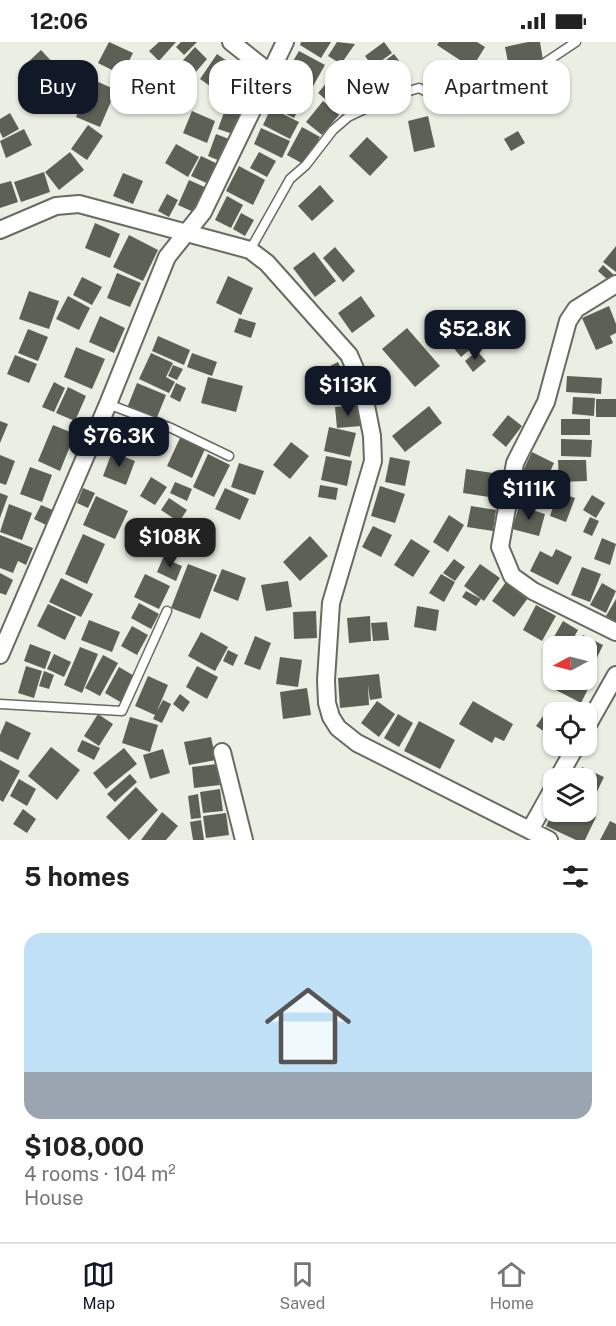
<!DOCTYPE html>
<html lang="en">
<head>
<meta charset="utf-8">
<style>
  :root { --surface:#fff; --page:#f6f6f6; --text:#222; --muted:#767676; --line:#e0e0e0; --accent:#111827 }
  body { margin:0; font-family:"Public Sans",sans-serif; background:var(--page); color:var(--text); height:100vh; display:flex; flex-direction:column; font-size:22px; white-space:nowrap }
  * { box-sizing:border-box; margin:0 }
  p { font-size:20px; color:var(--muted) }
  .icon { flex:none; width:33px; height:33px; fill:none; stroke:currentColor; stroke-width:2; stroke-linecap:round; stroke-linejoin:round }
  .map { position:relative; height:798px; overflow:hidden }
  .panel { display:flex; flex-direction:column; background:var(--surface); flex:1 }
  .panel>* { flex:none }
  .guide { position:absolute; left:18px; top:18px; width:580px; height:54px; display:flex; gap:12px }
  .needle { width:39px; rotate:263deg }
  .buttons { position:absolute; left:543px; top:594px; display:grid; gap:12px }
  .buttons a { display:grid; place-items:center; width:54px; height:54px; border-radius:12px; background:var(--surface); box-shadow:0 2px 4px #0004; font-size:30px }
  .price { position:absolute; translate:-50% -51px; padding:0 14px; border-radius:12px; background:var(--accent); color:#fff; font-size:20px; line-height:39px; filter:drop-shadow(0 2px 3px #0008) }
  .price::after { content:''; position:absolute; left:50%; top:36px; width:18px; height:14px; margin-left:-9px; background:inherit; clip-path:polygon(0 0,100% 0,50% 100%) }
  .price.active { background:#222; color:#fff }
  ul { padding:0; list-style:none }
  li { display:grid; align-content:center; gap:12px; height:318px; padding:0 24px }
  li+li { border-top:2px solid var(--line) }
  li span { display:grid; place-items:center; height:186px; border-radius:18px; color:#555 }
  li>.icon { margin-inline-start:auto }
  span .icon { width:108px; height:108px; fill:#fffc; stroke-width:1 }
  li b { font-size:26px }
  h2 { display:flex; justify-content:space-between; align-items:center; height:72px; padding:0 24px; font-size:26px }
  .tag { padding:0 21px; border-radius:18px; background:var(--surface); box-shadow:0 2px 4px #0004; font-size:21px; line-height:54px }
  .tag.active { background:var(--accent); color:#fff }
  .status { display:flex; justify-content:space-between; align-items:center; height:42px; padding:0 30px; background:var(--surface); direction:ltr }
  .status svg { height:16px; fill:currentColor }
  .menu { display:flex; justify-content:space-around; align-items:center; height:84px; border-top:2px solid var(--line); background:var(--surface); font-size:16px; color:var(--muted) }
  .menu a { display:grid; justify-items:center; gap:3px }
  .menu .active { color:var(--accent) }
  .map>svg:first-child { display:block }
  .building { fill:#5d6055 }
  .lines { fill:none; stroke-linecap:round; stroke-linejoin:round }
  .lane-casing { stroke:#676b60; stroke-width:11 }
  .street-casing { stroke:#676b60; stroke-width:20 }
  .lane { stroke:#fff; stroke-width:8 }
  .street { stroke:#fff; stroke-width:16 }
</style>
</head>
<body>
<div class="status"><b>12:06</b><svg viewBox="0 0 49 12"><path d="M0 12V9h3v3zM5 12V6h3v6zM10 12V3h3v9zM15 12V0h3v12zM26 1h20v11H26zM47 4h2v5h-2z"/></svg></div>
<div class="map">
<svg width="616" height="798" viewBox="0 0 616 798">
  <rect width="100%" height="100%" fill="#ebefe3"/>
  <!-- building -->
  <path class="building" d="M109,0L133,11L122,33L98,21Z
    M159,0H176L159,19L149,9Z
    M181,0H197L184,13L176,5Z
    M301,0H331L321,16L300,3Z
    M337,0L355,2L341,22L328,14Z
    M384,0L392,11L373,25L365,14Z
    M439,0H477L485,5L472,26L437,3Z
    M528,0H540L543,18L509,25L505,5Z
    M195,5L207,17L189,38L176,26Z
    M41,8L54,22L40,35L27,21Z
    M299,9L325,23L312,46L286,31Z
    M217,12L237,26L220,51L200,37Z
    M394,12L410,33L387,51L371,29Z
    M241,27L263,38L250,66L227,56Z
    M334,32L347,44L331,62L318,51Z
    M161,35L185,46L174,70L150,58Z
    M92,37L116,48L100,85L76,75Z
    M283,37L308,49L294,76L270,64Z
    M366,37L376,58L355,69L344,49Z
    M323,59L339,73L322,93L306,80Z
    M227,62L248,70L239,94L218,87Z
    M271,66L299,80L290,97L263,83Z
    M192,69L215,79L207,101L183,91Z
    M10,71L19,87L3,96L0,90V77Z
    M428,74L435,105L414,110L408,79Z
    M88,83L103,94L87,118L71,107Z
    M302,85L320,95L305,123L287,113Z
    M261,86L290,99L282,116L254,102Z
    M24,87L32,103L6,116L0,99Z
    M518,89L525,101L511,109L504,97Z
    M216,92L234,99L225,121L208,114Z
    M367,95L388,115L370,134L349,114Z
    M176,102L199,115L188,135L165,121Z
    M70,110L84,128L59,148L45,130Z
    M259,110L276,119L267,135L250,126Z
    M201,114L222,124L213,144L191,134Z
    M239,124L265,138L253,163L226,149Z
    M44,130L50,150L21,160L14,140Z
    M123,131L143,139L133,162L113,154Z
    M189,138L209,147L198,172L178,163Z
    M11,139L18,160L0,166V142Z
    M320,143L334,159L312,179L298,164Z
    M167,152L178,158L169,175L158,169Z
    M227,154L243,163L231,186L215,178Z
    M241,171L254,178L245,194L233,187Z
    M95,181L120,192L110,216L85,206Z
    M129,193L158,208L143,239L113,225Z
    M616,204V230L603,220Z
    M335,205L355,229L343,240L323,216Z
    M314,210L336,239L315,255L293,226Z
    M603,223L614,233L609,239L598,229Z
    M117,231L141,241L130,265L107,256Z
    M228,234L253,246L241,273L216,261Z
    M82,235L102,245L92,263L73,253Z
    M29,249L59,259L49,287L19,277Z
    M68,254L90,266L79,288L56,277Z
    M361,254L375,274L352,291L338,271Z
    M609,264L616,282V291L610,294L613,301L596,308L582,276Z
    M100,274L125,286L114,311L89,300Z
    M239,276L256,281L251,296L234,290Z
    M519,276L523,296L503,300L499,279Z
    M460,279L478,301L461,315L443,293Z
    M407,286L440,324L415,345L382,307Z
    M28,287L48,295L38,319L18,311Z
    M158,294L190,308L184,323L152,309Z
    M76,305L105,317L92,347L64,335Z
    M477,309L486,319L473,330L465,319Z
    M151,311L173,321L166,335L175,340L169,351L139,337Z
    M192,311L217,320L212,334L187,325Z
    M15,313L37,322L29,341L7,332Z
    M338,320L349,343L325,355L314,332Z
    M173,323L183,327L177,338L168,334Z
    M567,334L602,336L601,352L566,350Z
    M208,335L243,344L236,370L201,361Z
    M54,340L65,346L54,370L42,365Z
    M137,341L166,353L156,378L127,366Z
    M176,341L186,346L180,360L170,355Z
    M68,345L86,354L75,379L56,371Z
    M350,347L355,358L341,363L336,352Z
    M573,355L595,356L594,374L572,372Z
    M596,357H616V375H596Z
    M358,363L361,384L337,386L335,365Z
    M429,364L442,381L405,410L392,394Z
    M127,373L151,384L139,410L116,400Z
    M508,373L522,384L506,405L492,393Z
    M561,377H590V393H561Z
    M0,379L8,382L0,401Z
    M53,383L75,392L60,429L38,419Z
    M329,385L356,391L350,415L324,409Z
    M180,396L205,407L192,436L167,424Z
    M561,397L592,398L591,415L561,414Z
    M291,400L309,414L290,437L273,423Z
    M112,410L135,419L126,443L103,434Z
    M532,410L554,421L542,447L519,437Z
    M208,412L230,423L214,455L193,445Z
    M0,413L15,419L6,443L0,441Z
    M326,414L352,419L347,444L321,438Z
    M390,415L410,419L405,444L385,440Z
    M558,418H586L587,439L559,440Z
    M239,421L264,429L255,453L231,445Z
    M30,425L52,433L42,460L20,452Z
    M466,427L493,431L489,455L463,451Z
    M151,435L167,445L155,463L140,454Z
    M175,440L192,447L187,459L170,451Z
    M320,443L338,446L336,458L318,455Z
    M380,444L405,452L395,481L371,474Z
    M83,446L95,451L88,466L77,461Z
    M225,446L249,457L240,478L215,467Z
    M558,450L575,456L566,480L550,474Z
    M0,451L8,454L0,476Z
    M592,453L605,461L596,476L583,468Z
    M96,454L128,469L115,497L83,483Z
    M169,456L187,468L179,480L161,468Z
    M9,462L32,471L22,498L0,490Z
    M41,463L55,469L48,484L34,477Z
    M471,464L496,468L493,489L467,485Z
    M519,464L545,472L539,494L512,487Z
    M449,473L464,483L448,510L433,500Z
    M590,475L599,479L592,494L583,490Z
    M145,476L163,484L152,510L133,502Z
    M373,484L392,493L381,515L362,505Z
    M83,492L105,502L87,542L65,532Z
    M0,493L33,506L26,523L18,519L13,531L0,526Z
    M310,494L328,514L300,539L283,520Z
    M602,496L616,502L610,523L594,517Z
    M411,497L430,509L413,535L394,523Z
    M556,507L572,515L558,543L530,529L540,509L552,515Z
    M163,516L182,524L176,539L157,530Z
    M454,517L465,525L455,539L443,531Z
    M188,522L217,533L200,577L171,566Z
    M480,522L500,536L484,559L464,544Z
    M582,525L601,532L590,560L571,553Z
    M222,527L246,536L238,559L213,549Z
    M0,531L13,538L6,553L0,551Z
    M145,532L170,544L159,567L134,555Z
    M441,532L455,540L444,560L429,551Z
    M61,536L93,552L81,575L49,560Z
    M288,539L292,565L266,569L261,543Z
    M506,540L528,556L514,575L492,559Z
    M602,541L616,549L606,571L590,563Z
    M466,549L481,557L476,564L462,555Z
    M616,557V580L606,574Z
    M139,561L159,572L151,587L131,576Z
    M48,562L76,575L65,598L37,584Z
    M536,563L556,574L542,599L523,588Z
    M417,564L439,568L436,589L414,585Z
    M316,569L317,596L294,597L293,570Z
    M370,574L371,599L349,601L347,576Z
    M89,578L120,590L112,610L81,598Z
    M563,579L578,588L569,604H554V610L547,607Z
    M387,580L389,598L373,599L371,581Z
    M132,584L148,593L137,613L121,604Z
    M201,590L228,605L215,629L188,614Z
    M583,593L603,603L591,628L586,626V604H578Z
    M255,594L271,601L260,628L244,622Z
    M30,602L51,610L45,627L24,619Z
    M80,605L98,612L82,651L64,643Z
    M228,608L238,613L233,624L223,619Z
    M54,612L71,620L64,635L47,627Z
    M103,613L118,621L100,654L85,646Z
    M280,615L302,618L298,645L276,642Z
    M26,624L42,629L34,656L18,651Z
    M197,624L218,635L207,657L186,645Z
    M119,625L136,635L122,661L105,651Z
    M44,629L54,633L49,647L39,644Z
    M379,632L382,656L370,658L368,643L369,663L340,666L338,636Z
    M148,634L168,643L157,669L163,658L171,662L162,681L153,677L155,673L135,664Z
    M586,634L593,637L581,661L554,647L559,638H586Z
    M307,646L311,673L283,677L280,650Z
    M180,652L190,660L183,670L173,662Z
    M377,659L395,672L379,695L361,681Z
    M473,659L513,682L504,699L495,695L492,701L459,682Z
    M548,667L554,671V696L536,684Z
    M98,672L113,682L99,704L84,694Z
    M398,672L413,681L399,705L384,696Z
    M130,675L158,683L150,710L122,701Z
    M6,679L31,691L18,718L0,709V693Z
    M419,679L455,698L440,727L404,709Z
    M211,695L216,718L189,723L184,700Z
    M82,698L100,706L94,718L77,709Z
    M51,705L80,728L57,758L28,734Z
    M124,706L137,722L106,747L93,731Z
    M163,707L170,731L150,737L143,713Z
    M0,718L20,729L3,760L0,758Z
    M217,722L220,743L194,746L192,725Z
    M582,725L604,735L593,758L586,755V736H577Z
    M130,732L137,740L115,760L107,752Z
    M19,737L36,747L27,764L10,754Z
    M136,745L158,768L129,798L106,775Z
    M220,747L223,769L203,771L200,750Z
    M198,752L201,776L191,777L188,754Z
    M23,767L36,777L27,791L13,782Z
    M162,770L178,784L166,798H141Z
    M553,770H584L596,775L585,798H576L546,784Z
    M226,771L229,793L206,796L203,774Z
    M201,778L204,798H193L190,780Z
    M610,779L616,782V798H600Z"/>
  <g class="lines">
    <!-- lane casing -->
    <g class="lane-casing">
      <path id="lane" d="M250,208L290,137L306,123L333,88L348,75L390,55L419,46L431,52L497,39L543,22L576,0
        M108,362L171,386L229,414
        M0,662L122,669L167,569"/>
    </g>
    <!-- street casing -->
    <g class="street-casing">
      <path id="street" d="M231,0L269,30
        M0,188L56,164L79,162L250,208L267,221L349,313L362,343L372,394L373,419L331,561L326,638L327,661L331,675L338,686L357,701L549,798
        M616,242L576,267L568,279L546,360L515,421L500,505L512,534L533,549L616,590
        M0,613L108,362L167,215L203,170L285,0
        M586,686L616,633
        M222,710L244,798
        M558,736L576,704
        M530,788L554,745"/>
    </g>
    <!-- lane -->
    <use href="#lane" class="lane"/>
    <!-- street -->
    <use href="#street" class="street"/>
  </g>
</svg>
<div class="buttons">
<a><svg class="needle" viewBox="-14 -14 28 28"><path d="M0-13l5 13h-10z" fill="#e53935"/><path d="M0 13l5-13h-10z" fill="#767676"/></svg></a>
<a><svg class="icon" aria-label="locate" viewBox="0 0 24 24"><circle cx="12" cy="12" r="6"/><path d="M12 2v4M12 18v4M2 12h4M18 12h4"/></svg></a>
<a><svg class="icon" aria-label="layers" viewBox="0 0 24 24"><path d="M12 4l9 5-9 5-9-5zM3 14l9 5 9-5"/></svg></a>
</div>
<b class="price" style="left:475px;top:319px">$52.8K</b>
<b class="price" style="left:348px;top:375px">$113K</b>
<b class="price" style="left:119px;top:426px">$76.3K</b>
<b class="price" style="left:529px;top:479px">$111K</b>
<b class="price active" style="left:170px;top:527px">$108K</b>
<div class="guide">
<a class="tag active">Buy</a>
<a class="tag">Rent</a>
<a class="tag">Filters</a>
<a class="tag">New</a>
<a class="tag">Apartment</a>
</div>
</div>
<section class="panel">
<h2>5 homes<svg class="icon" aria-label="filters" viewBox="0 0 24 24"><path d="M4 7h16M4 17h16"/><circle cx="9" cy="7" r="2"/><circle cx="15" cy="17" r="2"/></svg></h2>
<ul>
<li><span style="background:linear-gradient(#bfe0f5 75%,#9aa5b1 0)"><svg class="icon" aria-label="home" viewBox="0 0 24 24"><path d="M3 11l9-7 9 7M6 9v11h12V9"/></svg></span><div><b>$108,000</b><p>4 rooms · 104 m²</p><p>House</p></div></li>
</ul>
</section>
<nav class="menu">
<a class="active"><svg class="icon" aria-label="map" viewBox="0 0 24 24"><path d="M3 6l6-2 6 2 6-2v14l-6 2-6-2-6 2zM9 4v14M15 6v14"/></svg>Map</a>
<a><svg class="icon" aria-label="saved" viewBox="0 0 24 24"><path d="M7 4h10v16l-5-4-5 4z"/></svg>Saved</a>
<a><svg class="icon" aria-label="home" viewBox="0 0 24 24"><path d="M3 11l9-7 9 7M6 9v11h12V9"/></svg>Home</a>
</nav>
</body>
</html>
